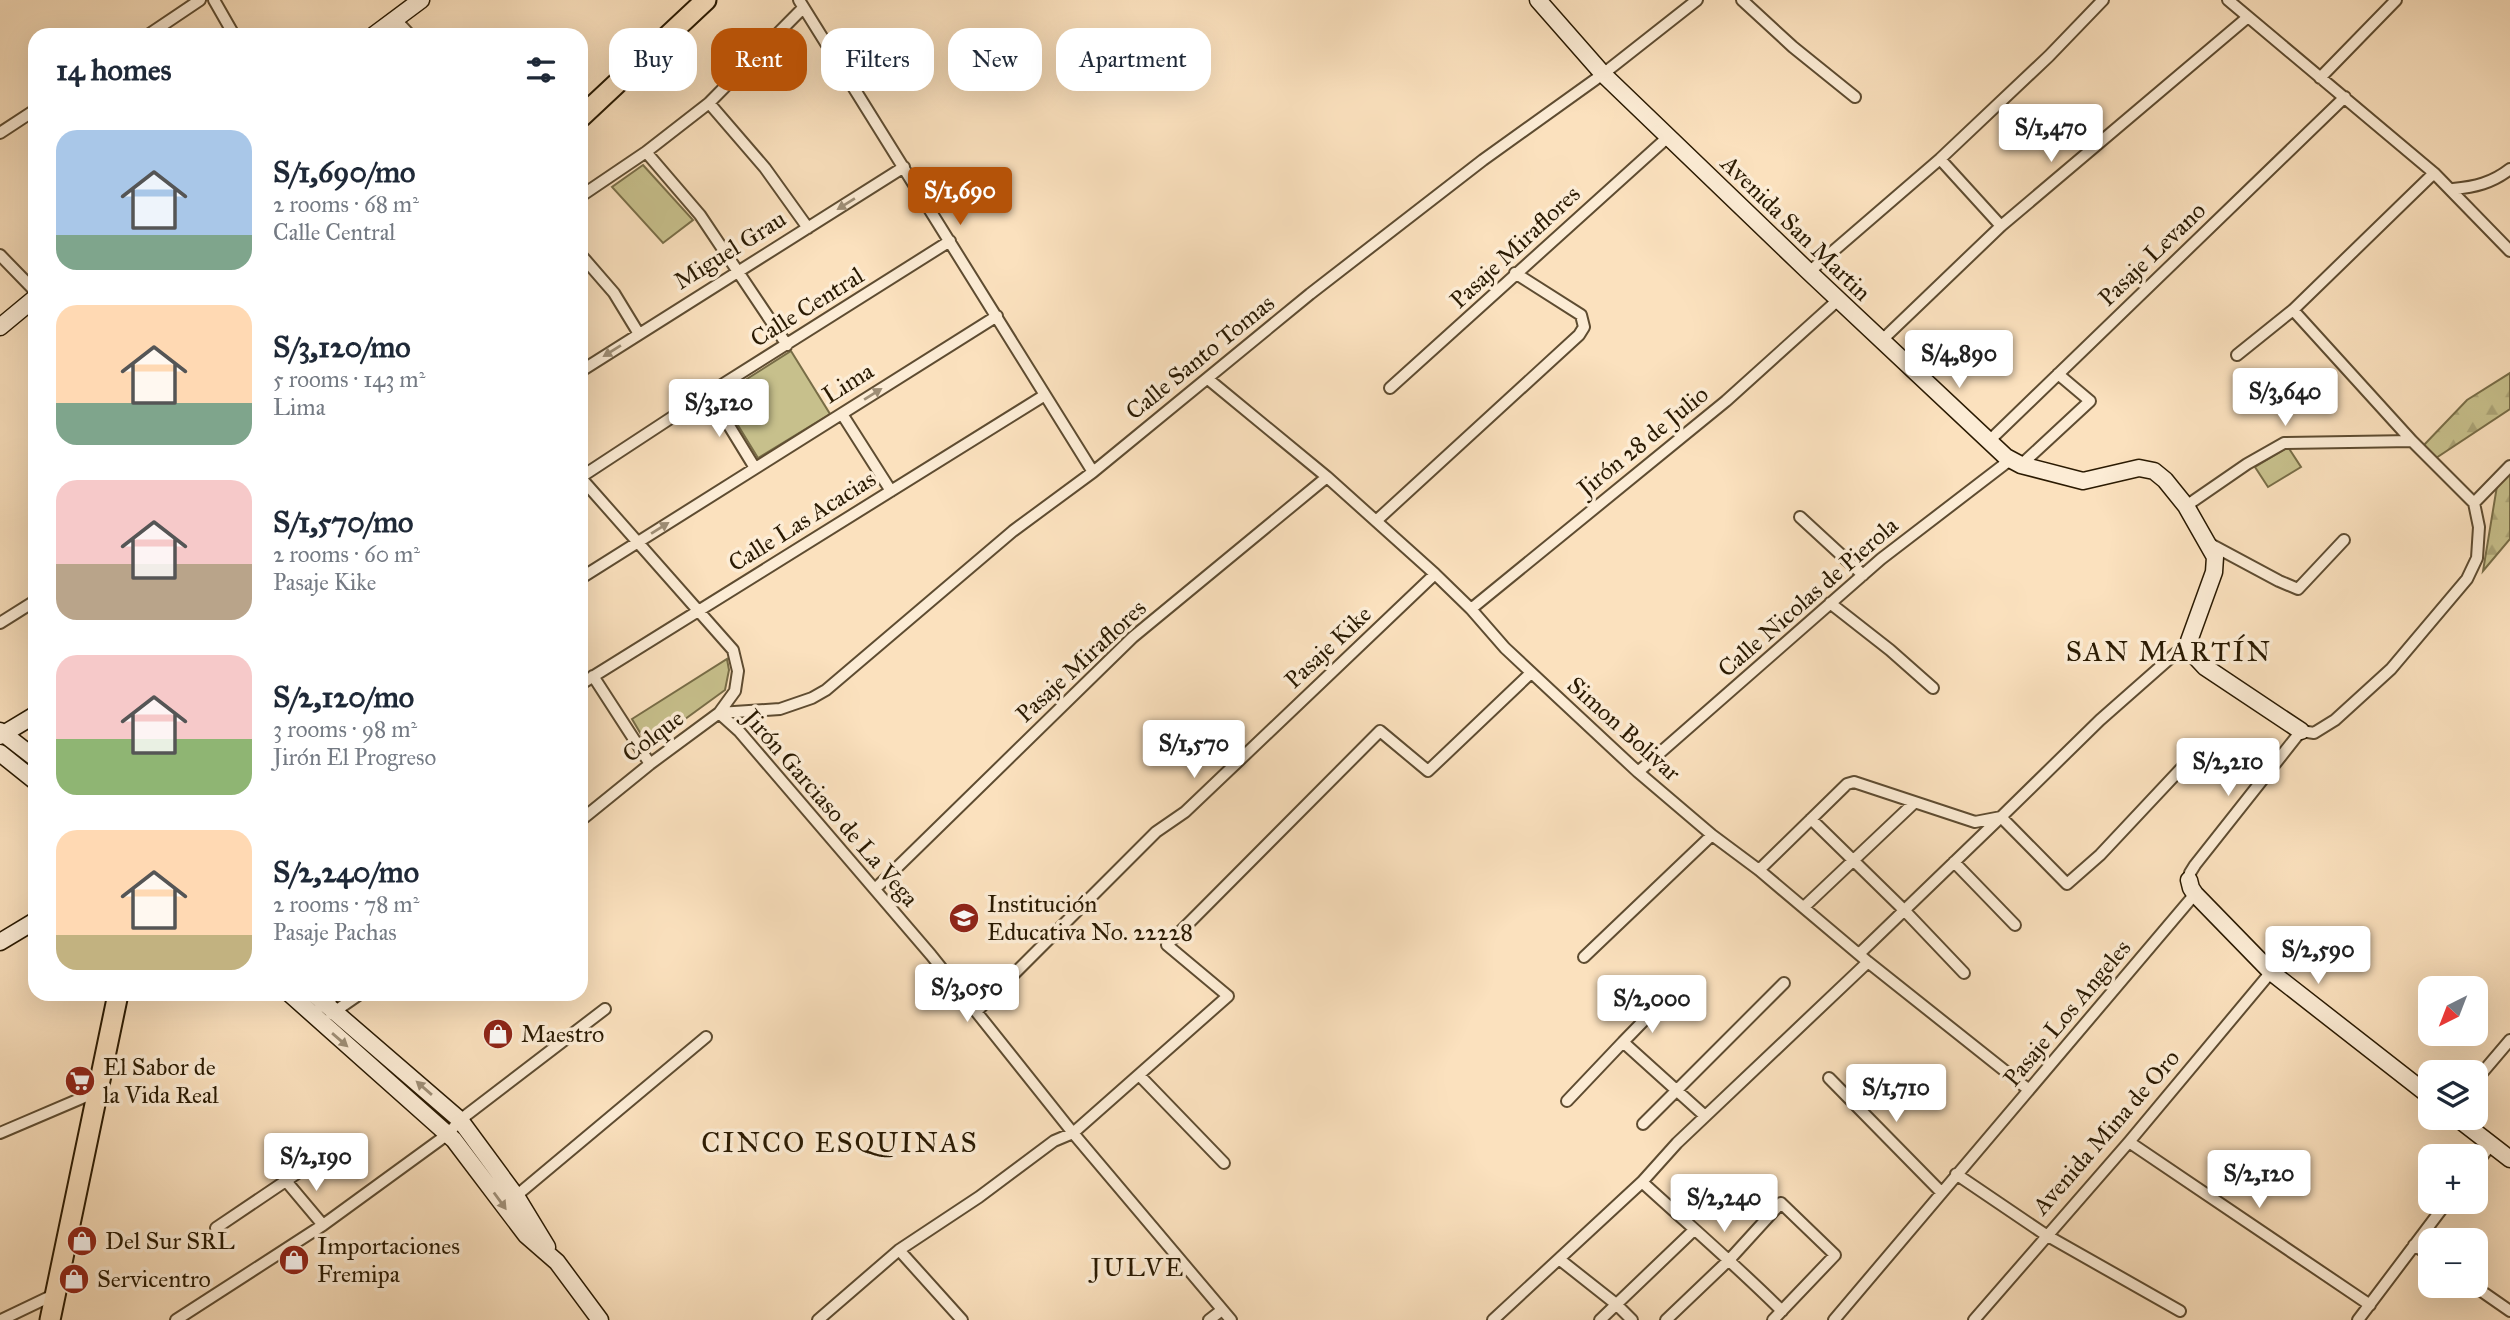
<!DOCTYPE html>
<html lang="en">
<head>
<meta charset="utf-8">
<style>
  :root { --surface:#fff; --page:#f2f2f3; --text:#1f2937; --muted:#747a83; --accent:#b45309 }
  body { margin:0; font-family:"IM FELL Great Primer",serif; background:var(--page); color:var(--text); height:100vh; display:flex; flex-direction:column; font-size:26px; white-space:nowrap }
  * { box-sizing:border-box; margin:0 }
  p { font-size:23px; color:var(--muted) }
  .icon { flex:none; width:38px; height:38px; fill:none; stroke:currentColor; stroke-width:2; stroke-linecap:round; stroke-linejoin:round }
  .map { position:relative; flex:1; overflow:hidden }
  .drawer { position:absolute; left:28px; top:28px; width:560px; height:973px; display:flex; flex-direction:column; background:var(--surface); border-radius:21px; box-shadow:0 7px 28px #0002 }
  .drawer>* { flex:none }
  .hud { position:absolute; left:609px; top:28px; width:665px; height:63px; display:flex; gap:14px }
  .needle { width:46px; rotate:222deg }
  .buttons { position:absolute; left:2418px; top:976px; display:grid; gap:14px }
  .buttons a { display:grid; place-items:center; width:70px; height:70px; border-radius:14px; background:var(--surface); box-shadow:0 7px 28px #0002; font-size:35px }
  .price { position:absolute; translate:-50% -60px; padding:0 16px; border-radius:7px; background:#fff; color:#222; font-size:23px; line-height:46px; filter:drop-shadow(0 2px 4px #0008) }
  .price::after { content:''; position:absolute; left:50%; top:42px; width:21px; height:16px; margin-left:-10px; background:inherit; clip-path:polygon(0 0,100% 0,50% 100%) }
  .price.selected { background:var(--accent); color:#fff }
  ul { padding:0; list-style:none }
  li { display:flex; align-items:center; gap:21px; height:175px; padding:0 28px }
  li span { display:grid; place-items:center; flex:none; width:196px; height:140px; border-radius:21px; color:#555 }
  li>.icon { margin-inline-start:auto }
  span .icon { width:84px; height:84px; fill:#fffc; stroke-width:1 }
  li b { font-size:30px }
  h2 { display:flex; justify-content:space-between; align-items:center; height:84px; padding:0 28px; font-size:30px }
  .chip { padding:0 24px; border-radius:21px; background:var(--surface); box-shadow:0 7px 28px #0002; font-size:24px; line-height:63px }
  .chip.selected { background:var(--accent); color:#fff }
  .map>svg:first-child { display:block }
  .green { fill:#c7c08c; stroke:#786d47; stroke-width:2 }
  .forest { fill:url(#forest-firs); stroke:#786d47; stroke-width:2 }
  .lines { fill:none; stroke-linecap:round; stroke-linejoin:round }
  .street-casing { stroke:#5e4c31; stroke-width:14 }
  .secondary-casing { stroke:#2a1a02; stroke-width:19 }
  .highway-casing { stroke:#2a1a02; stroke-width:23 }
  .street { stroke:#fcecd5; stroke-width:10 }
  .secondary { stroke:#fcecd5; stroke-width:16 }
  .highway { stroke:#fbe1be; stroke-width:19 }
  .oneway { fill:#9e8e76 }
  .labels { text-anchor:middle; stroke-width:7; stroke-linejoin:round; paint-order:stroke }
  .street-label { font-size:24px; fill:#2a1a02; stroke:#fcecd5 }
  .poi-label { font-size:24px; fill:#2a1a02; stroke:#fcecd5; text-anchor:start }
  .neighbourhood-label { font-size:26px; letter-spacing:2px; fill:#2a1a02; stroke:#fcecd5 }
  .quarter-label { font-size:28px; letter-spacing:2px; fill:#2a1a02; stroke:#fcecd5 }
</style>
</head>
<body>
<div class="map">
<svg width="2510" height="1320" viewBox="0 0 2510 1320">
  <defs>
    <pattern id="forest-firs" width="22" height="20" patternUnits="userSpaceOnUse" patternTransform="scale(1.75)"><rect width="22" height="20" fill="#c7c08c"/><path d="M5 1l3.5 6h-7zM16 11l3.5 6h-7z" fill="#aba477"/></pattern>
  </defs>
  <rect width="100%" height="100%" fill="#fbe1be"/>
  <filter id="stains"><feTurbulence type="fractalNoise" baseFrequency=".00286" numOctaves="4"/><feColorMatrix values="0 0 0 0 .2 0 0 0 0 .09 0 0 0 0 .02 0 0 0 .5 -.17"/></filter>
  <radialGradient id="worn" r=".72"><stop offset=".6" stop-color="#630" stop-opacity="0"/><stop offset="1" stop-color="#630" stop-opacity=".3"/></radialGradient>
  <!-- green -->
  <path class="green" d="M643,165L693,220L663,243L612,187Z
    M791,351L830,414L758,458L720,396Z
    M2288,447L2301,467L2268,487L2255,467Z
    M727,659L729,670L725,690L648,746L632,719Z"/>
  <!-- forest -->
  <path class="forest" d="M2510,373V409L2436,458L2423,446L2467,400Z
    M2510,473V539L2483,571L2497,486Z"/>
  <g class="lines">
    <!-- street casing -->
    <g class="street-casing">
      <path id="street" d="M214,0L234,35
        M799,0L1093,472
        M1742,0L1793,47L1855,97
        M2228,0L2434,173L2510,251
        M395,19L410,35
        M148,35L200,0
        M2320,78L2396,0
        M709,103L765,168L808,228
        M0,133L35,110
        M646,152L700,215L787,345
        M1940,159L2001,226
        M2453,189C2475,187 2492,183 2510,169
        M581,196L646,152L709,103L803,8
        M0,255L35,291
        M581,255L614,293L639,334
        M1809,272L1940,159L2049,56L2103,0
        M1881,341L2001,226L2248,17
        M2237,355L2293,310L2434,173
        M581,371L904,167
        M1208,379L1327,477L1435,574L1471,609L1505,648L1638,772L1712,835L1759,870L1868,962L2029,1090
        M1390,388L1668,137
        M709,393L755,468
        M842,414L891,491
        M1988,442L2345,97
        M2021,465L2090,401L2058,374
        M581,477L709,393L950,241
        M581,478L733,650L738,671L735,691L719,713L650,764L581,820
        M2474,503L2510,466
        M2186,506L2247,464L2284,443L2412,441
        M1800,517L1863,575
        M1376,521L1579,335L1584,327L1581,315L1515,273
        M2210,544L2279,581L2298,589L2344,540
        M581,578L997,316
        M1830,603L1890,650L1933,688
        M1471,609L1726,401L1838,300
        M0,623L35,601
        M593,676L650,764
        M581,684L1045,395
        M719,713L780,709L812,698L826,690L1013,531L1093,472L1310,294L1483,160L1603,74L1697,0
        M719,713L739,731L931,955L1073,1133L1231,1320
        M1638,772L1881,559L2010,460
        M1811,819L1904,910L1964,973
        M1954,862L2015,925
        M1759,870L1847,784L1854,782L1975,822L2001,817L2100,720L2176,653L2190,646
        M2189,880L2190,873L2195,865L2301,731L2314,733L2335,720L2391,669L2467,579L2477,558L2479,527L2474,503L2412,441L2293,310
        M875,889L1133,637L1327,477
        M1804,907L1914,803
        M1860,953L2001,817L2067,884L2100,855L2191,758
        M1584,957L1712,835
        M320,1007L337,994
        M977,1011L1156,832L1185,812L1435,574
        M331,1014L360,994
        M1623,1042L1659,1005
        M1139,1075L1224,1163
        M1829,1078L1941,1192
        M2476,1080L2510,1040
        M1567,1101L1623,1042L1705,1116
        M1643,1124L1784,983
        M0,1133L96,1092
        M2129,1142L2370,1305
        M2476,1164L2491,1145
        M1956,1174L2046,1235L2180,1311
        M286,1181L323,1225
        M1642,1182C1689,1225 1737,1266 1782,1311
        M516,1196L706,1037
        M216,1228L336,1147
        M2414,1245L2431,1256
        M899,1250L962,1320
        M1559,1259L1616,1304L1632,1320
        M2474,1286L2510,1311
        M1,1320L47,1298L55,1301
        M176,1320L323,1225L448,1134L460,1120L605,1009
        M818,1320L899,1250L979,1197L1054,1141L1073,1133L1228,996L1167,945L1380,731L1428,771L1531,673
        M1209,1320L1222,1310
        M1493,1320L1642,1182L1677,1143L1868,962
        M1600,1320L1694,1230
        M1666,1320L1730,1259L1781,1203L1835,1255L1773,1320
        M1834,1320L2195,894
        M1974,1320L2129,1142L2271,972
        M2358,1320L2447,1202"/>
    </g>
    <!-- secondary casing -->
    <g class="secondary-casing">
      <path id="secondary" d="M1538,0L1603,74L1809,272L2006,457L2021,465L2083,481L2139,468L2154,471L2165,480L2186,506L2215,557L2214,572L2189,641L2191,652L2205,667L2301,731
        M374,35L421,0
        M0,327L35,298
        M0,731L35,758
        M0,736L35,715
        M0,753L35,781
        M2189,880L2191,888L2195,894L2271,972L2431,1097
        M0,942L35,921
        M290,994L454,1140L526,1235L557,1262L600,1320
        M314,994L460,1120L516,1196L547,1247
        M2457,1118L2510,1159"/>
    </g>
    <!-- highway casing -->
    <g class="highway-casing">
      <path id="highway" d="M581,117L706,0
        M50,1320L118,994"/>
    </g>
    <!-- street -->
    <use href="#street" class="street"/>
    <!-- secondary -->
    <use href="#secondary" class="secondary"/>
    <!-- highway -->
    <use href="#highway" class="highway"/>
  </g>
  <!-- one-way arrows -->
  <defs><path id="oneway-solid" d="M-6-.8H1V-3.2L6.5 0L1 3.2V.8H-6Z" transform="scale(1.75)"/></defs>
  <g class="oneway">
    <use href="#oneway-solid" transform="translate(846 204) rotate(148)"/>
    <use href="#oneway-solid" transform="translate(612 351) rotate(148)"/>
    <use href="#oneway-solid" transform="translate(873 394) rotate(-32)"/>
    <use href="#oneway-solid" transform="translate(660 528) rotate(-32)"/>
    <use href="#oneway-solid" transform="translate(340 1040) rotate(41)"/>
    <use href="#oneway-solid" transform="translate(424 1088) rotate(-139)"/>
    <use href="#oneway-solid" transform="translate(500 1201) rotate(54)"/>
  </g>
  <!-- icons -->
  <defs>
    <g id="school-disc" transform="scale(1.575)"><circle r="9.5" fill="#8f2418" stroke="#fcecd5"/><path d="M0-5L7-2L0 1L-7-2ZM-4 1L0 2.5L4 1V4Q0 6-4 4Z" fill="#fff"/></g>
    <g id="shop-disc" transform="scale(1.575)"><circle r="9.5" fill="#8f2418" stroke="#fcecd5"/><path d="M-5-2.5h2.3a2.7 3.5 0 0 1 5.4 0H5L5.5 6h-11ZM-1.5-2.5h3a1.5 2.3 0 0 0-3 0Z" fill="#fff"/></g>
    <g id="supermarket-disc" transform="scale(1.575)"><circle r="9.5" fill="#8f2418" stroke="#fcecd5"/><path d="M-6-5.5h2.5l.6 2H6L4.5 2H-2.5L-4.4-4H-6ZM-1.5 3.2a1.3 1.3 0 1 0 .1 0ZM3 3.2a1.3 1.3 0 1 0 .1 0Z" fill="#fff"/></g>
  </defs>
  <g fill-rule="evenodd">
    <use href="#school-disc" x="964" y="918"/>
    <use href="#shop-disc" x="498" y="1034"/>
    <use href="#supermarket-disc" x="80" y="1081"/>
    <use href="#shop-disc" x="82" y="1241"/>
    <use href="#shop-disc" x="294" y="1260"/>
    <use href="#shop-disc" x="74" y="1279"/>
  </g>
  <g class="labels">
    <!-- street labels -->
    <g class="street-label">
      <text transform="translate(1796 228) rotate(44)" y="8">Avenida San Martin</text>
      <text transform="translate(1515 247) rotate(-43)" y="8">Pasaje Miraflores</text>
      <text transform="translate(730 250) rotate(-32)" y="8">Miguel Grau</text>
      <text transform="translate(2152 254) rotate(-44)" y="8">Pasaje Levano</text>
      <text transform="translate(807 307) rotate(-32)" y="8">Calle Central</text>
      <text transform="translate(1200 357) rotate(-39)" y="8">Calle Santo Tomas</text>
      <text transform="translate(848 383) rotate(-32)" y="8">Lima</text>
      <text transform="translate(1643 441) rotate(-39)" y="8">Jirón 28 de Julio</text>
      <text transform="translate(802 521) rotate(-32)" y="8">Calle Las Acacias</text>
      <text transform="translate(1808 597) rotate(-41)" y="8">Calle Nicolas de Pierola</text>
      <text transform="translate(1328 647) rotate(-43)" y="8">Pasaje Kike</text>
      <text transform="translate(1081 661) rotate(-43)" y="8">Pasaje Miraflores</text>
      <text transform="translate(1624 729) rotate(42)" y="8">Simon Bolivar</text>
      <text transform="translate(653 736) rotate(-37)" y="8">Colque</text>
      <text transform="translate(831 808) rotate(49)" y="8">Jirón Garciaso de La Vega</text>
      <text transform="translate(2067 1013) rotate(-50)" y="8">Pasaje Los Angeles</text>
      <text transform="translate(2106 1132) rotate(-49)" y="8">Avenida Mina de Oro</text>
    </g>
    <!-- poi labels -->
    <g class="poi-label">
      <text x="987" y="912">Institución<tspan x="987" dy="28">Educativa No. 22228</tspan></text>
      <text x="521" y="1042">Maestro</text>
      <text x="103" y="1075">El Sabor de<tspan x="103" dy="28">la Vida Real</tspan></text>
      <text x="105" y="1249">Del Sur SRL</text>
      <text x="317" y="1254">Importaciones<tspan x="317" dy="28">Fremipa</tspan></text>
      <text x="97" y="1287">Servicentro</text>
    </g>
    <!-- neighbourhood labels -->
    <g class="neighbourhood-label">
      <text x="1138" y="1276">JULVE</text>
    </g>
    <!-- quarter labels -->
    <g class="quarter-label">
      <text x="2169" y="661">SAN MARTÍN</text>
      <text x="840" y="1152">CINCO ESQUINAS</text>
    </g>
  </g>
  <rect width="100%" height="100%" filter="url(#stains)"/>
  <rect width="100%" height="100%" fill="url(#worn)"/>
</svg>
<div class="buttons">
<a><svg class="needle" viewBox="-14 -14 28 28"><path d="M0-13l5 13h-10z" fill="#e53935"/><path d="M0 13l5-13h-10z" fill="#747a83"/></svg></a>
<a><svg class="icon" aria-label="layers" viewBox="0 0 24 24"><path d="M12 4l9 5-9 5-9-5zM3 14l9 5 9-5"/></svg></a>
<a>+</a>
<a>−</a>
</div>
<b class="price" style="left:2051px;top:164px">S/1,470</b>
<b class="price selected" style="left:960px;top:227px">S/1,690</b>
<b class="price" style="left:1959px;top:390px">S/4,890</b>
<b class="price" style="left:2285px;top:428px">S/3,640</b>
<b class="price" style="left:719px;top:439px">S/3,120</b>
<b class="price" style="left:1194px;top:780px">S/1,570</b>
<b class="price" style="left:2228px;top:798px">S/2,210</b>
<b class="price" style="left:2318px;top:986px">S/2,590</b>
<b class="price" style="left:967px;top:1024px">S/3,050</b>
<b class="price" style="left:1652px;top:1035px">S/2,000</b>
<b class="price" style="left:1896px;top:1124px">S/1,710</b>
<b class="price" style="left:316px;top:1193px">S/2,190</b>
<b class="price" style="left:2259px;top:1210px">S/2,120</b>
<b class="price" style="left:1724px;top:1234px">S/2,240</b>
<div class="hud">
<a class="chip">Buy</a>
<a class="chip selected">Rent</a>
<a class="chip">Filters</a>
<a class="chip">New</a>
<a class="chip">Apartment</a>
</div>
<section class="drawer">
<h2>14 homes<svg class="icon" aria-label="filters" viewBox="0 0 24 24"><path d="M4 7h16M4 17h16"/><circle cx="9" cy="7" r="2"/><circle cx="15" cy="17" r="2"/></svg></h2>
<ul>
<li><span style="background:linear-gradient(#a9c7e8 75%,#7fa58c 0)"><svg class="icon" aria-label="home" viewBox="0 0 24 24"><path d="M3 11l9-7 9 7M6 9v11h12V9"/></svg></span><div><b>S/1,690/mo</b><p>2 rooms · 68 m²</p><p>Calle Central</p></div></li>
<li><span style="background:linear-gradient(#ffd9b3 70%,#7fa58c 0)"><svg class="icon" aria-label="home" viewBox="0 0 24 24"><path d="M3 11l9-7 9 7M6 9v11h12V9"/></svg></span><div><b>S/3,120/mo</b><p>5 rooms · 143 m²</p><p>Lima</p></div></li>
<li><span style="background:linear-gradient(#f6c9c9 60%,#b9a48a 0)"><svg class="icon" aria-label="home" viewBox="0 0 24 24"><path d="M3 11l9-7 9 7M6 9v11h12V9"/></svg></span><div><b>S/1,570/mo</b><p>2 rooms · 60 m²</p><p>Pasaje Kike</p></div></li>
<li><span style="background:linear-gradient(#f6c9c9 60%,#8fb573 0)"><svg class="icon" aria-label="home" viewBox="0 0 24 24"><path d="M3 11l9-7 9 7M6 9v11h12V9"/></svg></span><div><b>S/2,120/mo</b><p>3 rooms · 98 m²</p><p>Jirón El Progreso</p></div></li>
<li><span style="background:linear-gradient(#ffd9b3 75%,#c2b280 0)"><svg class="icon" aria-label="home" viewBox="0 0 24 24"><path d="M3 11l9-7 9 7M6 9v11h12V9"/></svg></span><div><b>S/2,240/mo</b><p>2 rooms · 78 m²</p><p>Pasaje Pachas</p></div></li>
</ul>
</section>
</div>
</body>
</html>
